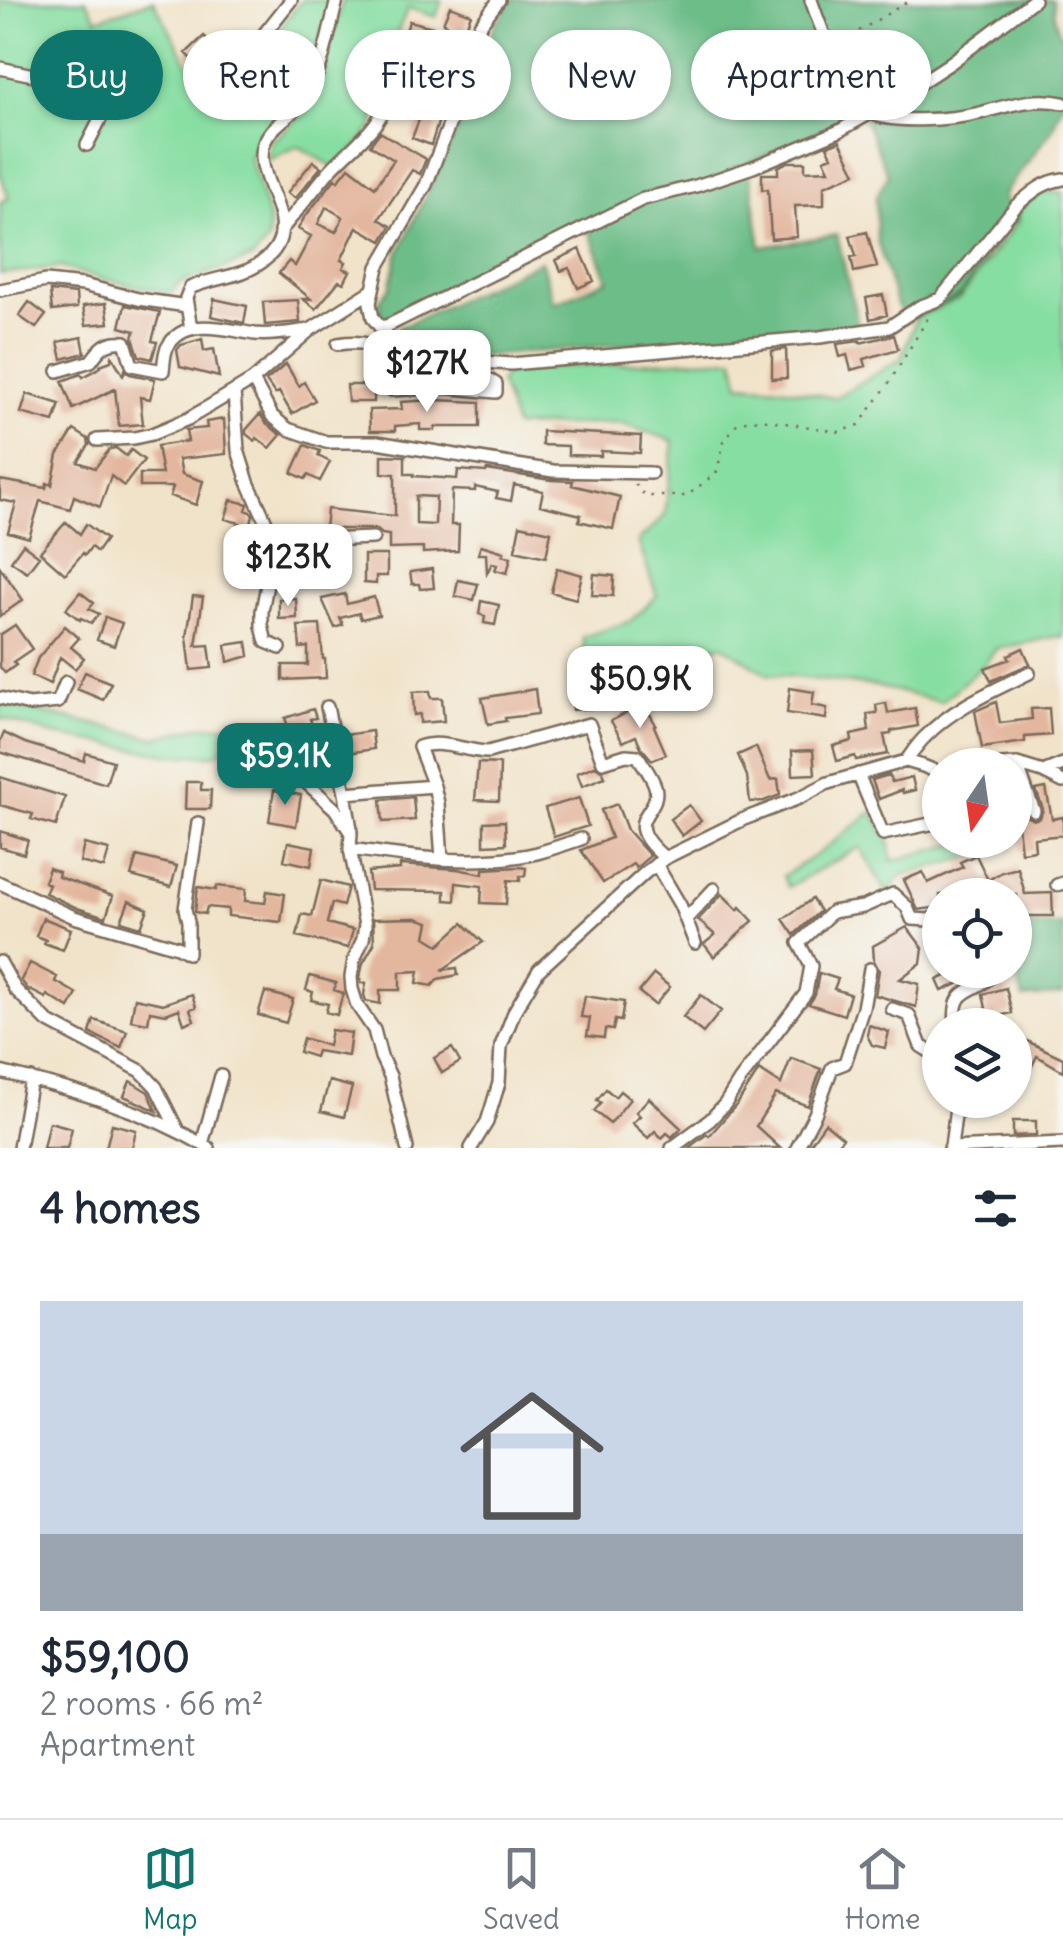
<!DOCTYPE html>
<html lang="en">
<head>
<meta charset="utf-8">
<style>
  :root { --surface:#fff; --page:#f6f6f7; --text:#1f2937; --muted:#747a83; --line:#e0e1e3; --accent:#0f766e }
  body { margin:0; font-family:Delius,sans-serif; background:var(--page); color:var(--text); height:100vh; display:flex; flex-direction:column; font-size:38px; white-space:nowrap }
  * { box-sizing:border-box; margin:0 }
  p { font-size:32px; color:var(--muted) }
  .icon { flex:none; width:55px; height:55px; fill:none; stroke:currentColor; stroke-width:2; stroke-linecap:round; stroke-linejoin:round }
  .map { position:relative; height:1148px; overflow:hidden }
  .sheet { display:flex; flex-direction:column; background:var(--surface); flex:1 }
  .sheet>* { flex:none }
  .guide { position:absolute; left:30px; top:30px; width:1005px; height:90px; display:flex; gap:20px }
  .needle { width:65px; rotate:193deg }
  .fabs { position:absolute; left:922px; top:748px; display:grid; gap:20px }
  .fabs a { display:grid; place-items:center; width:110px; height:110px; border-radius:50%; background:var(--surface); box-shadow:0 2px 8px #0004; font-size:50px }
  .price { position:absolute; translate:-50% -85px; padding:0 22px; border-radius:20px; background:#fff; color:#222; font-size:32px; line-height:65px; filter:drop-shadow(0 2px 5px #0008) }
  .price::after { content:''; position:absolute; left:50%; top:60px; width:30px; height:22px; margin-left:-15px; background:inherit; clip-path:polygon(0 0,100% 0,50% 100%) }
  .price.on { background:var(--accent); color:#fff }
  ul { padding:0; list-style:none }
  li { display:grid; align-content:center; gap:20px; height:530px; padding:0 40px }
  li span { display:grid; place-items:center; height:310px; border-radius:0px; color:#555 }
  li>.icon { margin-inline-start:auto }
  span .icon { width:180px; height:180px; fill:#fffc; stroke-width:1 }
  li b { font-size:42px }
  h2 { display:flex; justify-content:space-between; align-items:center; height:120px; padding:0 40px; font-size:42px }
  .chip { padding:0 35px; border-radius:45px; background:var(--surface); box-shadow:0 2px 8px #0004; font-size:35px; line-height:90px }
  .chip.on { background:var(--accent); color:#fff }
  .dock { display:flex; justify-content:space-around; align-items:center; height:140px; border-top:2px solid var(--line); background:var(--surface); font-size:28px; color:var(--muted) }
  .dock a { display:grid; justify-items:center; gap:5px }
  .dock .on { color:var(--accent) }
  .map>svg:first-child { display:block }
  .green { fill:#87dea2; stroke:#618460; stroke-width:2.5 }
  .forest { fill:#6dbd88; stroke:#547453; stroke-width:2.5 }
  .building { fill:#e3b69e; fill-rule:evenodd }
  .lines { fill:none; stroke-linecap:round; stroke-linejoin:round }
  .minor-casing { stroke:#7b6b5a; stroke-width:16 }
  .path { stroke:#7b6b5a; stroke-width:2.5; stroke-dasharray:2.5 8; stroke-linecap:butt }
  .minor { stroke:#fff; stroke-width:11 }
</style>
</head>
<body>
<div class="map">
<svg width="1063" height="1148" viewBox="0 0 1063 1148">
  <rect width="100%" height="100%" fill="#f6f6f2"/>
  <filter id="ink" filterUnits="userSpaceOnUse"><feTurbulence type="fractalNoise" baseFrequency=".01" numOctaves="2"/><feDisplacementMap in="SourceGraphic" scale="20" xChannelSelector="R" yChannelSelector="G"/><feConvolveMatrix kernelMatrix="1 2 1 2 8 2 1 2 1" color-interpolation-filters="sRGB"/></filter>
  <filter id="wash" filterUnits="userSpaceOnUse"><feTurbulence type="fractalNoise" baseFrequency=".0048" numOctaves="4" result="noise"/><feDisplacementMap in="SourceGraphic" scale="40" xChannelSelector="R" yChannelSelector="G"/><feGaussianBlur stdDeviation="2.25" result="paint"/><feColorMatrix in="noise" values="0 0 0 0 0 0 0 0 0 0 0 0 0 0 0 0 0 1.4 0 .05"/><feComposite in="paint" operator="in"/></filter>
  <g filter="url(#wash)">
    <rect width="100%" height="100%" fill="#f1e3c9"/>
    <!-- green -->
    <path class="green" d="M0,0H86L97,19L153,0L195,76L214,80L261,52L302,0H331L311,72L292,102L260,135L250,158L269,220L268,241L253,258L182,282L170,293L102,279L60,267L0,274V202L9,198L0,173Z
      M343,0H442L436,17L408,8L390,49L375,53L379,100L373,127L337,169L298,146L268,160L271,142L307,111L319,87Z
      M1041,191L1063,193V638L1059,636L996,649L984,665L941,702L875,686L767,674L722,645L587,677L583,637L631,621L657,596L638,541L665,516L674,441L619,423L515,427L500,382L509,369L734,358L740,384L781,387L834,398L901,359L917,317L960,298L1018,221L1019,209Z
      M0,703L156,738L201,726L244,725L249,739L212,755H171L54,735L0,718Z
      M872,812L889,839L892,861L970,840H1010L1011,847L902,875L887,893L860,847L788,887L783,876L822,851Z"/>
    <!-- forest -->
    <path class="forest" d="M512,0H1053C1053,14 1055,27 1063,38V102L1051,131L1005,192L1004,200L1010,205L1018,217L1003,233L959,296L918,314L907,322L896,303L877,240L876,197L888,175L861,111L748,163L761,247L837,235L858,325L460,358C435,354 411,351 398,328L541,261L554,303L608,280L586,224L405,310L386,325L380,317V299L390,288L398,254L461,122L494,26Z
      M1063,925V994L1023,998L1015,970V954L1023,947L1026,926Z"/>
    <g id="blocks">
      <!-- building -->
      <path class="building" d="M450,6L471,14L464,32L443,23Z
        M409,21L436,28L431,47L404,39Z
        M204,36L214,46L196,63L186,53Z
        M426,54L442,59L436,77L451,81L431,145L412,138L429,94L412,88Z
        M380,132L426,159L420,174L412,170L379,219L391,226L382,241L357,227L341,260L346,262L343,268L350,271L344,283L339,281L316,309L303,299H311L279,273L289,261L295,266L311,236L298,229L304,218L335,179L338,181L349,167L375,187L394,160L370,145ZM326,207L343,217L336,232L318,224Z
        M840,141L856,173L824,186V205L795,206L797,237L771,239L768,189L762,190V174H778V167L788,162H805V171L829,170L824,159L832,156L827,146Z
        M313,161L321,167L295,198L287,193Z
        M867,232L877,267L854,272L851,257L856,256L850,236Z
        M580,249L594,281L578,288L569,268L561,271L556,260Z
        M50,291L76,294L77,308L52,311Z
        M883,295L887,315L870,319L866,298Z
        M214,299L247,306L244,323L211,316Z
        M298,300L300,322L265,325L263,302Z
        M29,302L46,315L36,328L19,316Z
        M106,303L109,323L86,325L83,306Z
        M125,305L160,312L152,341L157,342L152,359L139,356L133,338L135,331L120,327Z
        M894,335L898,349L864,359L866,366L851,370L847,355L840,357L837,344L860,341V343Z
        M82,337L85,353L62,359L58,342Z
        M202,339L204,351L214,349L219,377L180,367L177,350L181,345Z
        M786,349L787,378L772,379V351Z
        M112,356L123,375L125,370L130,374L155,379L150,399L140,397L143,424L119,426L115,389L73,409L62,381L81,374L83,377L101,367L100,365L111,361Z
        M286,364L299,386L304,382L315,400L292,414L279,392L275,394L266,381Z
        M347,385H374V402H348Z
        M27,394L60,404L54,422L21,413Z
        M434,400L480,402V427H435V430H420V424L395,426V431H370L369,410L402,409L401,402Z
        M260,414L266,423L281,435L270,448L257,438L255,441L246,434V430Z
        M224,419L226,454L179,459L182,474L203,481L196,505L170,496L173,487H140V474H162L157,446L188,441L186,430L207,428L206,422Z
        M74,430L88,439L89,445L78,462L95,468L110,449L116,448L126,456L131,450L144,460L124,486L111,476L100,507L74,496L70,509L40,501L29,538L8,532L16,503L0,500V480L46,488L47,483L52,485L58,455Z
        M542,431L641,436L640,453L601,451V456L568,455V446L542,445Z
        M305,445L320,451L318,456L330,462L320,481L308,475L305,479L292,473Z
        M382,455L405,456V474H414V476L457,479L458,470L486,472L487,470L551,480L573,481L572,485L620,497L613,529L579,521L581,515L540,505L543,491L514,485L511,501L496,498L498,492L475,487V491L452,490L451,525H459L458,551L423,553V548L389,549V535L382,534L376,529H325L327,509L395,516V474L382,473ZM416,496L436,497L435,525L416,524Z
        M231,500L248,504L246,510L251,512L253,515L247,537L254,540L247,562L229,555L240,523L225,519Z
        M66,522L80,534L86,524L106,539L97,552L91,547L85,555L83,553L65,574L40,552Z
        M520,525L551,532L546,557L515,550Z
        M23,544L39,556L27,572L11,561Z
        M481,545L504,552V555H501L511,557L507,573L495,570L497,565L492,563L487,573L486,554H478Z
        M311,550H319L318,569L282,566L283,551Z
        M364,555H387V576H376V584L364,583Z
        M0,567L23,600L0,616Z
        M557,568L582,575L576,599L551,592Z
        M432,569L434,588L420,589L419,584H412L410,572Z
        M594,574L614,576L613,596L592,595Z
        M458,580L478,584L474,600L455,596Z
        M80,592L94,603L89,609L99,614L91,623L81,618L80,620L66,609Z
        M345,594L347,604L374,597L379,615L361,619L359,613L340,618L343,625L335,628L322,599Z
        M193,596L203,597L196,646L209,645L212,668L191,670L187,637Z
        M296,598L297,618L279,619V599Z
        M481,601L499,605L495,625L484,623L485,616L479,614Z
        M105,617L122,623L114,646L97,640Z
        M15,625L32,649L13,662L16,665L5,673L0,667V635Z
        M320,625L323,659H325L326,678L283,680V665H308V647L300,648L298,626Z
        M65,626L79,638L71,647L84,658L75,669L60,657L50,684L31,676L38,658Z
        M247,642L249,656L228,662L226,645Z
        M1023,648L1030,664L991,681L985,668L1010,659L1008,655Z
        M85,672L111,683L103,700L77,689Z
        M593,686L595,708L573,710L571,688Z
        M790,688L814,692L812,705L827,708L826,719L787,713Z
        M535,689L538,714L505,718L506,721L488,724L482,698Z
        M430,691L431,698H442L444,721L420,723V714L414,715L413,692Z
        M996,702L1000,723L1032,719L1031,709L1049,708L1051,735L1025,737V742L982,748L975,711Z
        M886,703L888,713L915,708L918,726L891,731V734L884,735L888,754L856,760L855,756L837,761L833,746L852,741L851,735L869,731L867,714L877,713L876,705Z
        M644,704L656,725L654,726L666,754L652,760L641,747L636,736L623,742L611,721Z
        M313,709L316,718L310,719L315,733L293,740L285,718Z
        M372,731L374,749L347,753L344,735Z
        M4,733L25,743L84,761L86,753L113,761L106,784L0,752V742Z
        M756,747L770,780L778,779L780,795L764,801L750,802L747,776L738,755Z
        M813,750L815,774L793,775L792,751Z
        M327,753L331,772L312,775L307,757Z
        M478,763L500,764L499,801L475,800Z
        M595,766L603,771L605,777L582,786L577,773Z
        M889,775L892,782L912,777L915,790L903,793L902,790L879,799L872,780Z
        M0,777L65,797L56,826L31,819L33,814L0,805Z
        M186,782H201V790H211L210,809H185Z
        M1046,788L1052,819L1063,817V835L1034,838L1035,850L1021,852L1017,817L1026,816L1033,820L1040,818L1043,809L1036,790Z
        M274,790L301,795L296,826L269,821Z
        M413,797L415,820L383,822L381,800Z
        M579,798L588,826L554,837L545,808Z
        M617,804L627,830L650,856L636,868L633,864L603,883L581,850L611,838L601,810Z
        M689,805L701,821L682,836L670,819Z
        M505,821L506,844L484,845V822Z
        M0,831L28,840L24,854L0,847Z
        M288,842L314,847L311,866L284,860Z
        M84,844L109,850L104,868L80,862Z
        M976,855L988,880L1002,872L1018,868L1025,894L1052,893L1053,916H1018L1017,895H940V907L918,910L904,880L923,872L928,883L963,867L960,862Z
        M137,856L177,866L171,887L131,876Z
        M400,865L457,869L483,874V869L520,867L526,868L525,876H520V881L508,880L506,904L481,903L482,886L456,883L455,901L445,900V891L370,890L368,872L400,869Z
        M49,868L59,872L58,877L113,896L106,917L77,908L45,893L49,884L44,882Z
        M321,880L348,887L343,906L332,903L327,923L353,930L348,948L297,936L302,914L312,916Z
        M217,886L246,889L245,901L265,903L267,891L285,894L281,922L228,916V909L207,907L205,914L195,912L198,887L216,890Z
        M722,894L738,910L740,907L753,921L714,957L704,944L715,935L698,920Z
        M812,899L820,911L794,935L783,919Z
        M129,901L148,909L141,927L121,921Z
        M43,918L71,929L63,950L44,943L46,940L36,936Z
        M416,918L429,922L426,937L439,945L463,923L483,942L442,970L457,968L458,975L438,979L432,986L417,983L419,971L400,972V990H380V1004L366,1001L364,995L366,983H361L360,977L363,963L374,944L373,919Z
        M907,927L923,948L921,963L900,979L919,984L916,1007L875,995L879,970L874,961L873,946Z
        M30,963L57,977L55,981L77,994L69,1008L47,995L46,998L28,989L23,983L21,980Z
        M949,970H974L977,975L942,991L937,980L946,976L944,973Z
        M819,973L838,979L834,989L850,994L844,1015L809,1004L815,995Z
        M654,974L670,987L655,1005L639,992Z
        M310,976L336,983L334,990L343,993L337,1015L326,1012L328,1004L311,1000L313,992L306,990Z
        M1006,988L1012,1013L988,1018L983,994Z
        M265,992L293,999L286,1023L258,1015Z
        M192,994L196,1007L190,1009L194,1020L184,1024L179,1009L166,1014L150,1011L148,1023L131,1020L135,998L163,1004Z
        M701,995L721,1011L703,1033L683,1017Z
        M585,996L624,1002L621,1021L615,1020L613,1030L605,1029L604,1038L587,1036L590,1018L581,1017Z
        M94,1020L127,1031L121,1048L90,1033Z
        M869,1025L889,1032L885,1048L872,1045L867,1035Z
        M331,1030L351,1033L348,1056L317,1051L315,1057L299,1052L303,1038L328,1046Z
        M1027,1041L1063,1058V1071L1037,1056L1029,1072L1015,1065Z
        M452,1048L460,1062L442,1073L434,1058Z
        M791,1058L821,1069L808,1106L776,1094L756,1126L780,1148H688L707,1134L709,1136L738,1103L759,1070L781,1084Z
        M130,1081L148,1092L157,1111L124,1096Z
        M329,1081L352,1087L344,1117L321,1111Z
        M606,1089L615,1097L620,1091L630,1099L610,1124L594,1111L601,1103L597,1100Z
        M649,1098L681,1128L672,1137L667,1133L662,1138L655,1131L648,1138L632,1123L640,1116L636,1112Z
        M1013,1121H1036V1135L1013,1136Z
        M49,1122L72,1128L67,1148H43Z
        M825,1123L843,1138L834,1148H815L810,1144Z
        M112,1124L136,1130L132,1148H106Z"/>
    </g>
  </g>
  <g filter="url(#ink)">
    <use href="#blocks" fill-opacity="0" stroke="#7b6b5a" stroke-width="2.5"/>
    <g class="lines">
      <!-- minor casing -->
      <g class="minor-casing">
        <path id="minor" d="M499,0L480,25L451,120L426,185L378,267L370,303L373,318L380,327L389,325L643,199L696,186L753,167L837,132L892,101L949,64L1034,0
          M811,0C820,26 846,95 866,110C886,126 955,119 980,113C1007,106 1035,96 1063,103
          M222,66L249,53L291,0
          M0,68L33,75L96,76L106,82L107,106L87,145
          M280,231C296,213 310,194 326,175C347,149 391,124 388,86
          M0,290L46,281L83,285L138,299L187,306
          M380,327L401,352L413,359L426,362L441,359L511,364L820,337L889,327L919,307L940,299L1016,206C1031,193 1043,182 1063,179
          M191,329L186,298L190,288C213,277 241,278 262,262C312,226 248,179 265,141C272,125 291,116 302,102C323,73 328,34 337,0
          M338,344C357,341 382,341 389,364C392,371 391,382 392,390L443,387L496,392V384L486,378L433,364
          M58,371L91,361C101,347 107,340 125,342L132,365L163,371C164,364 164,354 167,348C184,315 227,330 255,334C272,336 292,332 310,330
          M253,380L272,416L288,429L326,442H377L553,471L651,473
          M234,392L238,450L248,482L275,542L262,611V626L266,642L280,648
          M97,440L134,438L152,434L188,419L253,380L310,330L373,290
          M275,542L373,538
          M0,698L30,705L58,702L66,682
          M327,707L345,793
          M269,748L335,809L351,833L350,849L365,925L363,939L354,960L351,977L352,989L357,1005L374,1030L381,1057L390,1076L407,1148
          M906,761C912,753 918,743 926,736C954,707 993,691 1029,673
          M1017,764L1034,811
          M1001,765L1017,764L1043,772L1063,764
          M1043,772L1063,782
          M858,774L883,834L930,824
          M351,829L345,793L434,786
          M350,849C411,857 476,867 537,853C552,849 566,844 581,839
          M442,859L438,803L434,786L419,747C442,739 464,751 488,752L589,724L603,762L626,755L638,756C643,765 652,776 655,786C663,815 616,817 665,858
          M656,864L680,905L695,943
          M0,883L74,917L177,947L188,953V922L185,909L198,823
          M1057,885L1063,883
          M686,919L714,889
          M0,962L15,989L47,1021L141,1071L156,1087L178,1131
          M892,1009L909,1015L921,1046L940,1058
          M956,1025C951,981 978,997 995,970
          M0,1072C73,1089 144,1110 209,1148
          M202,1144L221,1076
          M951,1147L957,1100
          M19,1148L31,1079
          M471,1148L487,1122L499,1083L501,1046L515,1010L539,970L646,872L665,858L744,819L799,798L828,783L906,761L923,766L940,773
          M672,1148L710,1120L725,1104L740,1080L806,993L811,966L799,943L832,912L863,907L893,894L907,907L912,919L929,920L937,916
          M797,1148L815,1114L832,1068L845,1063L863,1008L870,969
          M950,1148L1063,1143"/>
      </g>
      <!-- path -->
      <path class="path" d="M841,42L910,0
        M635,484L645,496H687L717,472L724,441L738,422L761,419L840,432L859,425L889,383L931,313"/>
      <!-- minor -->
      <use href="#minor" class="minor"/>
    </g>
  </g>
</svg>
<div class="fabs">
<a><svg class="needle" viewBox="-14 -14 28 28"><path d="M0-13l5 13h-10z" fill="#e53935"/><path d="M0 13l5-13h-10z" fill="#747a83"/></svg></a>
<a><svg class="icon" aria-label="locate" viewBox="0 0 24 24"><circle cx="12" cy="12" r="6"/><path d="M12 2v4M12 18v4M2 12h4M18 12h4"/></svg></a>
<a><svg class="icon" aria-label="layers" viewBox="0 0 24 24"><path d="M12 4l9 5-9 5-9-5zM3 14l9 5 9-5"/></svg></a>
</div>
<b class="price" style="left:427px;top:415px">$127K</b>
<b class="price" style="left:288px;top:609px">$123K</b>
<b class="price" style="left:640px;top:731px">$50.9K</b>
<b class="price on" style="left:285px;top:808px">$59.1K</b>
<div class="guide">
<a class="chip on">Buy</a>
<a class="chip">Rent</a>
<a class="chip">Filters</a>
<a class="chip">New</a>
<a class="chip">Apartment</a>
</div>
</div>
<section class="sheet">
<h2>4 homes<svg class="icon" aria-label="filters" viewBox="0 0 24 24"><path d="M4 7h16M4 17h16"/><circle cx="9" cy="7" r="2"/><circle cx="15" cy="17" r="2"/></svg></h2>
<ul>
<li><span style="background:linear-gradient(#c9d6e8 75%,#9aa5b1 0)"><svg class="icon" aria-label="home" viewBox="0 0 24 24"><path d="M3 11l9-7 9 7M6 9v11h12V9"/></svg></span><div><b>$59,100</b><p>2 rooms · 66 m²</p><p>Apartment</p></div></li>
</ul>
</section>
<nav class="dock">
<a class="on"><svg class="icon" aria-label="map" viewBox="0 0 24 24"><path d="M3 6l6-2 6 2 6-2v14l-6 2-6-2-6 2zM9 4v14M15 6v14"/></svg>Map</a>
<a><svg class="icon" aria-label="saved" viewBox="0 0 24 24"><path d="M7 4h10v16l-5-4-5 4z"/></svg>Saved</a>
<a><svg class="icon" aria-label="home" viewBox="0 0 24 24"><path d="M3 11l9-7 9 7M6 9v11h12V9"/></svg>Home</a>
</nav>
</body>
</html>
